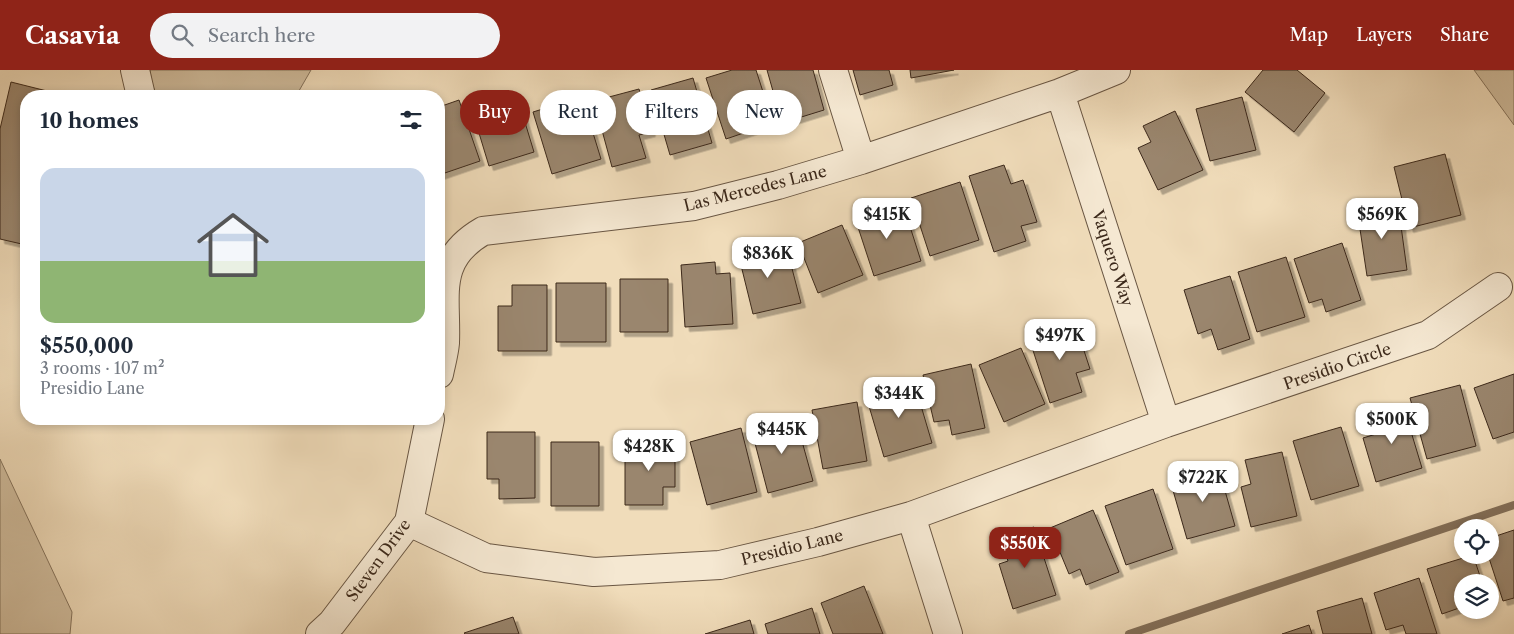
<!DOCTYPE html>
<html lang="en">
<head>
<meta charset="utf-8">
<style>
  :root { --surface:#fff; --page:#f2f2f3; --text:#1f2937; --muted:#747a83; --line:#e0e1e3; --accent:#8f2418 }
  body { margin:0; font-family:"Libre Caslon Text",serif; background:var(--page); color:var(--text); height:100vh; display:flex; flex-direction:column; font-size:19px; white-space:nowrap }
  * { box-sizing:border-box; margin:0 }
  p { font-size:16px; color:var(--muted) }
  .icon { flex:none; width:28px; height:28px; fill:none; stroke:currentColor; stroke-width:2; stroke-linecap:round; stroke-linejoin:round }
  .map { position:relative; flex:1; overflow:hidden }
  .panel { position:absolute; left:20px; top:20px; width:425px; height:335px; display:flex; flex-direction:column; background:var(--surface); border-radius:20px; box-shadow:0 2px 8px #0003 }
  .panel>* { flex:none }
  .top-card { position:absolute; left:460px; top:20px; width:475px; height:45px; display:flex; gap:10px }
  .tools { position:absolute; left:1454px; top:449px; display:grid; gap:10px }
  .tools a { display:grid; place-items:center; width:45px; height:45px; border-radius:50%; background:var(--surface); box-shadow:0 2px 8px #0003; font-size:25px }
  .price { position:absolute; translate:-50% -42px; padding:0 11px; border-radius:10px; background:#fff; color:#222; font-size:16px; line-height:32px; filter:drop-shadow(0 1px 2px #0008) }
  .price::after { content:''; position:absolute; left:50%; top:30px; width:15px; height:11px; margin-left:-8px; background:inherit; clip-path:polygon(0 0,100% 0,50% 100%) }
  .price.active { background:var(--accent); color:#fff }
  ul { padding:0; list-style:none }
  li { display:grid; align-content:center; gap:10px; height:265px; padding:0 20px }
  li+li { border-top:1px solid var(--line) }
  li span { display:grid; place-items:center; height:155px; border-radius:15px; color:#555 }
  li>.icon { margin-inline-start:auto }
  span .icon { width:90px; height:90px; fill:#fffc; stroke-width:1 }
  li b { font-size:21px }
  h2 { display:flex; justify-content:space-between; align-items:center; height:60px; padding:0 20px; font-size:21px }
  .chip { padding:0 18px; border-radius:22px; background:var(--surface); box-shadow:0 2px 8px #0003; font-size:18px; line-height:45px }
  .chip.active { background:var(--accent); color:#fff }
  header { display:flex; align-items:center; gap:30px; box-sizing:border-box; height:70px; padding:0 25px; background:var(--accent); color:#fff }
  header strong { font-size:24px }
  nav { display:flex; gap:28px; margin-inline-start:auto; font-size:18px }
  .search { width:350px; height:45px; background:var(--page); display:flex; align-items:center; gap:12px; box-sizing:border-box; padding:0 18px; border-radius:28px; color:var(--muted); font-size:19px }
  .map>svg:first-child { display:block }
  .grass { fill:#d1be9f; stroke:#86745d }
  .lines { fill:none; stroke-linecap:round; stroke-linejoin:round }
  .stream { stroke:#83705a; stroke-width:8 }
  .building { fill:#9a866e; stroke:#3c291b; filter:url(#shadow) }
  .minor-casing { stroke:#695643; stroke-width:30 }
  .minor { stroke:#f5e8d2; stroke-width:28 }
  .labels { text-anchor:middle; stroke-width:5; stroke-linejoin:round; paint-order:stroke }
  .street-label { font-size:16px; fill:#3c291b; stroke:#f5e8d2 }
</style>
</head>
<body>
<header>
<strong>Casavia</strong>
<div class="search"><svg class="icon" aria-label="search" viewBox="0 0 24 24"><circle cx="10" cy="10" r="6"/><path d="M15 15l6 6"/></svg>Search here</div>
<nav><a>Map</a><a>Layers</a><a>Share</a></nav>
</header>
<div class="map">
<svg width="1514" height="564" viewBox="0 0 1514 564">
  <defs>
    <filter id="shadow"><feDropShadow dx="4.5" dy="4.5" stdDeviation="0" flood-color="#0004"/></filter>
  </defs>
  <rect width="100%" height="100%" fill="#f0dcba"/>
  <filter id="stains"><feTurbulence type="fractalNoise" baseFrequency=".004" numOctaves="4"/><feColorMatrix values="0 0 0 0 .2 0 0 0 0 .09 0 0 0 0 .02 0 0 0 .5 -.17"/></filter>
  <radialGradient id="worn" r=".72"><stop offset=".6" stop-color="#630" stop-opacity="0"/><stop offset="1" stop-color="#630" stop-opacity=".3"/></radialGradient>
  <!-- grass -->
  <path class="grass" d="M150,0H311L296,26H158L152,15Z
    M1474,0H1514V55Z
    M0,389L72,542L70,564H0Z"/>
  <g class="lines">
    <!-- stream -->
    <path class="stream" d="M1129,564L1514,435"/>
  </g>
  <!-- building -->
  <path class="building" d="M732,0H756L773,53L726,69L706,8Z
    M767,0H813L824,40L782,53Z
    M853,0H889L893,15L860,25Z
    M910,0H954L911,8Z
    M1263,0H1297L1325,23L1294,62L1245,22Z
    M693,8L712,73L670,85L651,20Z
    M11,12L47,21L46,26H26V175L0,169V59Z
    M639,19L651,62L639,65L646,88L612,97L594,31Z
    M517,26L534,82L489,96L472,40Z
    M582,27L601,89L552,104L533,42Z
    M1242,27L1256,80L1210,91L1196,39Z
    M459,30L480,91L439,105V37Z
    M1175,41L1203,100L1158,120L1138,78L1151,72L1143,56Z
    M1445,84L1461,145L1409,158L1394,97Z
    M1004,95L1011,114L1023,110L1037,152L1021,156L1026,171L994,182L969,106Z
    M960,112L979,170L930,186L911,128Z
    M889,134L893,148L906,144L921,191L874,206L854,145Z
    M1398,134L1407,200L1367,206L1357,139Z
    M842,155L863,205L818,223L798,173Z
    M770,171L774,191L789,187L801,233L753,244L737,179Z
    M1342,173L1361,230L1326,242L1322,229L1309,233L1294,189Z
    M1286,187L1305,247L1257,262L1238,202Z
    M715,192L716,204L730,203L733,254L685,257L681,195Z
    M1230,206L1250,269L1218,280L1211,259L1198,264L1184,220Z
    M620,209H668V262H620Z
    M556,213H606V272H556Z
    M512,215H547V281H498V236H512Z
    M1075,253L1090,299L1076,303L1082,322L1050,333L1029,268Z
    M1021,278L1045,334L1004,352L979,295Z
    M971,294L985,358L952,365L949,350L934,352L923,305Z
    M1514,304V362L1493,369L1474,318Z
    M914,312L932,373L884,387L866,326Z
    M1460,315L1476,376L1427,389L1410,328Z
    M857,332L867,391L823,399L812,340Z
    M1403,335L1422,398L1376,412L1363,368L1376,364L1370,345Z
    M795,346L813,411L768,423L751,358Z
    M1341,357L1359,416L1311,430L1293,371Z
    M741,358L757,422L707,435L690,372Z
    M487,362H535V428L499,429V409H487Z
    M551,372H599V436H551Z
    M625,372H675V417H663V435H625Z
    M1282,382L1297,446L1251,457L1241,417L1251,414L1245,390Z
    M1218,396L1235,456L1187,469L1170,410Z
    M1153,419L1173,479L1126,495L1105,436Z
    M1093,440L1119,502L1086,515L1080,499L1069,504L1050,458Z
    M1034,457L1056,525L1013,539L999,494L1008,491L1000,467Z
    M1514,460V528L1503,531L1488,485L1490,468Z
    M1473,485L1482,512H1462V537L1442,544L1427,499Z
    M1419,508L1437,564H1406L1403,555L1386,560L1374,523Z
    M864,516L883,564H833L821,533Z
    M1362,528L1372,564H1323L1317,541Z
    M812,538L820,564H768L765,554Z
    M513,547L519,564H465L464,563Z
    M750,550L754,564H705Z
    M1309,555L1312,564H1282Z"/>
  <g class="lines">
    <!-- minor casing -->
    <g class="minor-casing">
      <path id="minor" d="M135,0L141,26
        M833,0L861,90
        M1060,23L1166,353
        M439,304C441,294 444,284 445,273C447,225 433,190 483,161L694,136L778,115L861,90L1060,23L1116,0
        M911,446L948,564
        M409,452L486,488L594,502L720,495L818,472L911,446L1166,353L1428,265L1498,217
        M320,564L332,553L409,452L430,349"/>
    </g>
    <!-- minor -->
    <use href="#minor" class="minor"/>
  </g>
  <g class="labels">
    <!-- street labels -->
    <g class="street-label">
      <text transform="translate(755 118) rotate(-14)" y="6">Las Mercedes Lane</text>
      <text transform="translate(1113 188) rotate(72)" y="6">Vaquero Way</text>
      <text transform="translate(1337 296) rotate(-19)" y="6">Presidio Circle</text>
      <text transform="translate(792 477) rotate(-14)" y="6">Presidio Lane</text>
      <text transform="translate(378 490) rotate(-54)" y="6">Steven Drive</text>
    </g>
  </g>
  <rect width="100%" height="100%" filter="url(#stains)"/>
  <rect width="100%" height="100%" fill="url(#worn)"/>
</svg>
<div class="tools">
<a><svg class="icon" aria-label="locate" viewBox="0 0 24 24"><circle cx="12" cy="12" r="6"/><path d="M12 2v4M12 18v4M2 12h4M18 12h4"/></svg></a>
<a><svg class="icon" aria-label="layers" viewBox="0 0 24 24"><path d="M12 4l9 5-9 5-9-5zM3 14l9 5 9-5"/></svg></a>
</div>
<b class="price" style="left:887px;top:170px">$415K</b>
<b class="price" style="left:1382px;top:170px">$569K</b>
<b class="price" style="left:768px;top:209px">$836K</b>
<b class="price" style="left:1060px;top:291px">$497K</b>
<b class="price" style="left:899px;top:349px">$344K</b>
<b class="price" style="left:1392px;top:375px">$500K</b>
<b class="price" style="left:782px;top:385px">$445K</b>
<b class="price" style="left:649px;top:402px">$428K</b>
<b class="price" style="left:1203px;top:433px">$722K</b>
<b class="price active" style="left:1025px;top:499px">$550K</b>
<div class="top-card">
<a class="chip active">Buy</a>
<a class="chip">Rent</a>
<a class="chip">Filters</a>
<a class="chip">New</a>
</div>
<section class="panel">
<h2>10 homes<svg class="icon" aria-label="filters" viewBox="0 0 24 24"><path d="M4 7h16M4 17h16"/><circle cx="9" cy="7" r="2"/><circle cx="15" cy="17" r="2"/></svg></h2>
<ul>
<li><span style="background:linear-gradient(#c9d6e8 60%,#8fb573 0)"><svg class="icon" aria-label="home" viewBox="0 0 24 24"><path d="M3 11l9-7 9 7M6 9v11h12V9"/></svg></span><div><b>$550,000</b><p>3 rooms · 107 m²</p><p>Presidio Lane</p></div></li>
</ul>
</section>
</div>
</body>
</html>
